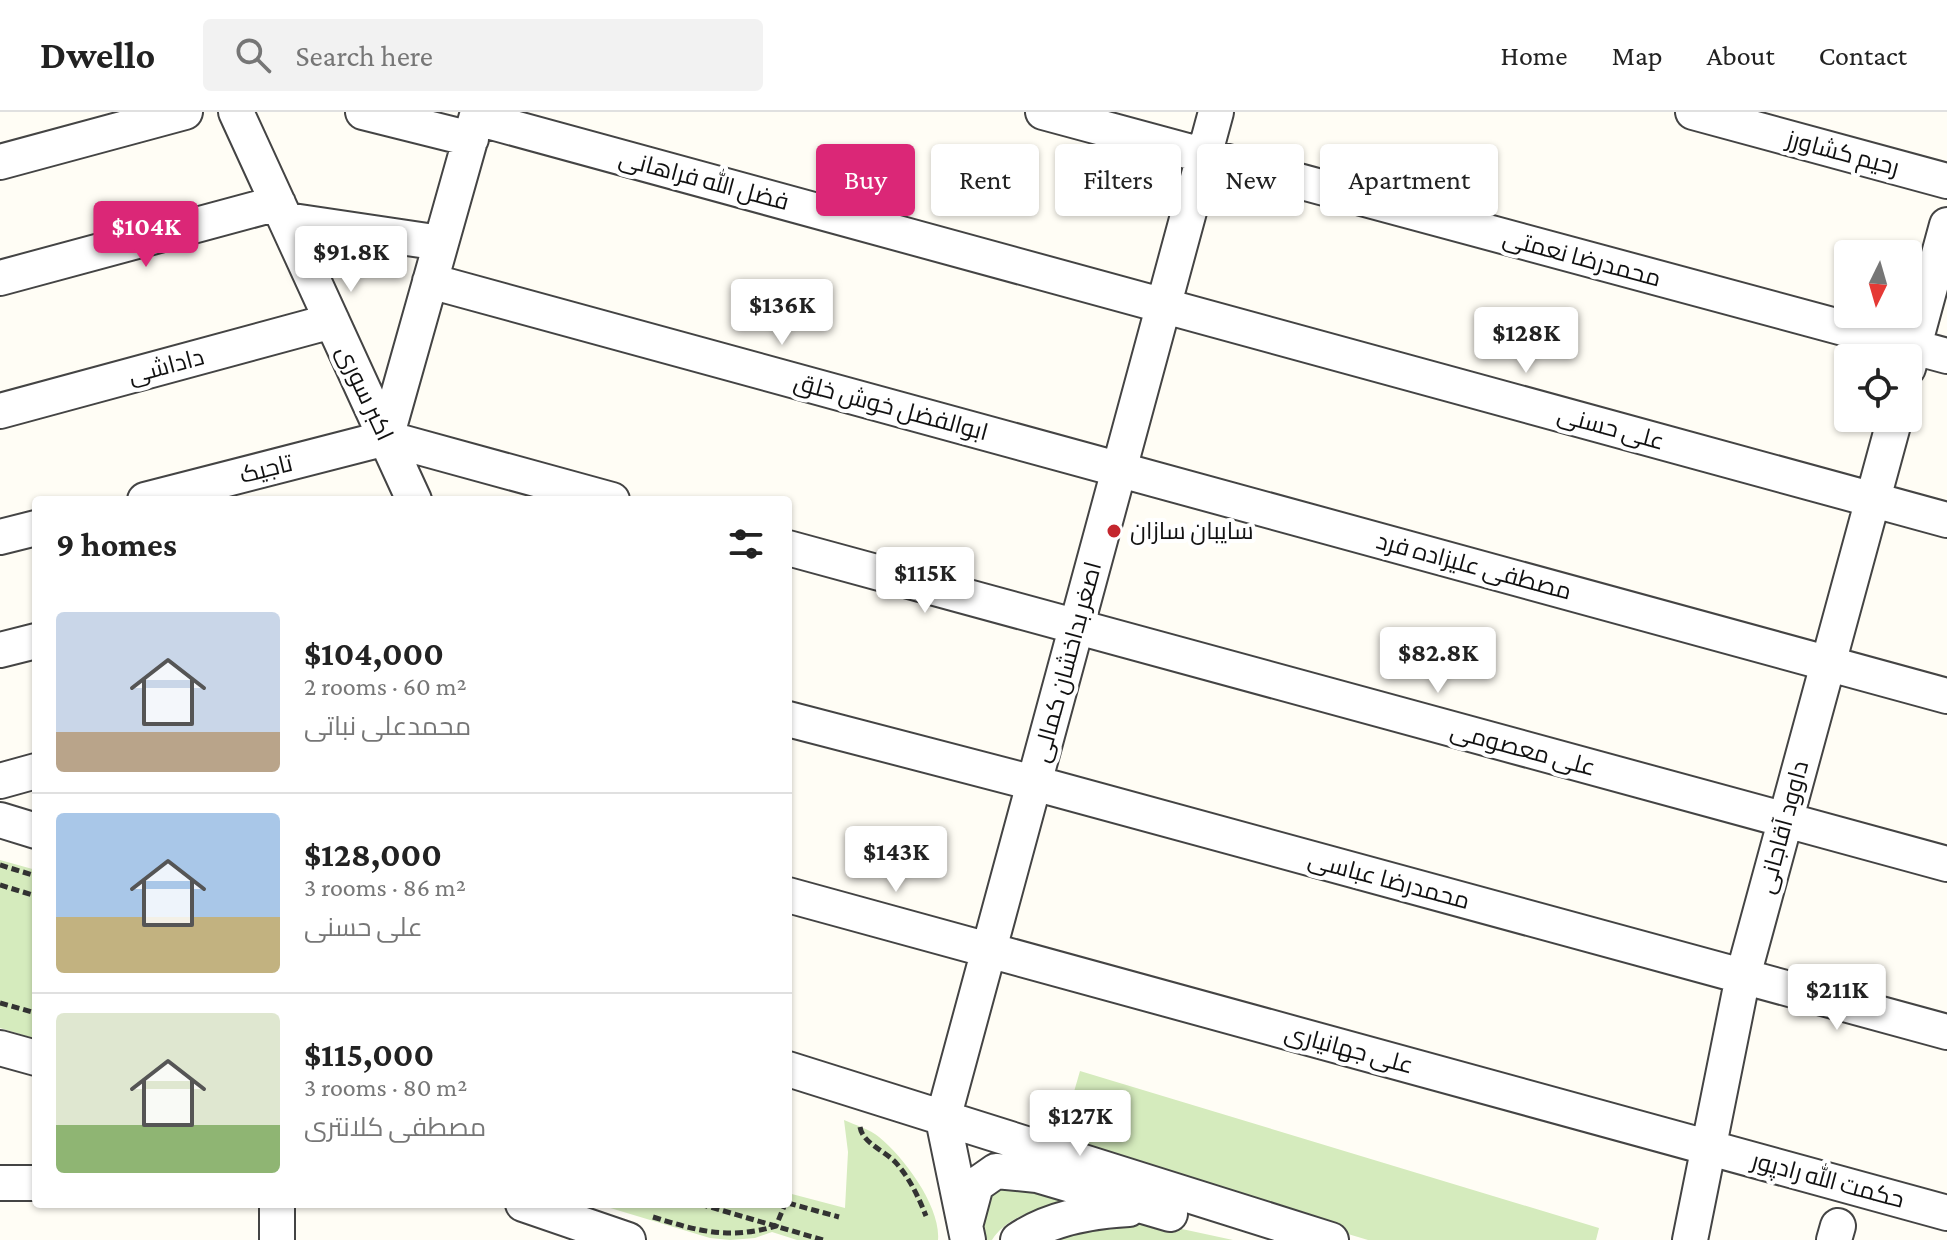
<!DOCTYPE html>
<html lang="en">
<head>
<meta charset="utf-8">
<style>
  :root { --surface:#fff; --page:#f2f2f2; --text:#222; --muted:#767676; --line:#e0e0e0; --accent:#db2777 }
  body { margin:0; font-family:"Crimson Pro",Cairo,serif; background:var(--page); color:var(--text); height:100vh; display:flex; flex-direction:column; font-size:30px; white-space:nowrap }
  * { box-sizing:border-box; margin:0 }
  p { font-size:26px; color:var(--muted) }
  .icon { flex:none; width:44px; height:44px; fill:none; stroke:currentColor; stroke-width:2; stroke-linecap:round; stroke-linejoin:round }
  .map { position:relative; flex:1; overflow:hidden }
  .sheet { position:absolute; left:32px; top:384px; width:760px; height:712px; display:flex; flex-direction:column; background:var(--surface); border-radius:8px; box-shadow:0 2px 6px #0004 }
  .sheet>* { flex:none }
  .guide { position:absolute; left:816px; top:32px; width:760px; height:72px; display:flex; gap:16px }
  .needle { width:52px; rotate:185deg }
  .buttons { position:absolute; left:1834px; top:128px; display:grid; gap:16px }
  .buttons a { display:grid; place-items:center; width:88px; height:88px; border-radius:8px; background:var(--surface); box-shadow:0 2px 6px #0004; font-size:40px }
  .price { position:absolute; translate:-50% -68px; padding:0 18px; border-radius:8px; background:#fff; color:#222; font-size:26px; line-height:52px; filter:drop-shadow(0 2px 4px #0008) }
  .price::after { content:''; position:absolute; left:50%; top:48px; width:24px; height:18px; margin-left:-12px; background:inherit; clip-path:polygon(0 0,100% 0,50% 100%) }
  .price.on { background:var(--accent); color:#fff }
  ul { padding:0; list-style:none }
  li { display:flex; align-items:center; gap:24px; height:200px; padding:0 24px }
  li+li { border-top:2px solid var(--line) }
  li span { display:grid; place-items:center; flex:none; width:224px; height:160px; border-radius:8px; color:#555 }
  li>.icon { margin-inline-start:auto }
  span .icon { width:96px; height:96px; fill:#fffc; stroke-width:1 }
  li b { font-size:34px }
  h2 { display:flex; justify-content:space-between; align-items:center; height:96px; padding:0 24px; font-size:34px }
  .tag { padding:0 28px; border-radius:8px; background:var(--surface); box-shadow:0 2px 6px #0004; font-size:28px; line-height:72px }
  .tag.on { background:var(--accent); color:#fff }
  header { display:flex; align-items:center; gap:48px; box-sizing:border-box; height:112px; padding:0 40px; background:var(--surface); border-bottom:2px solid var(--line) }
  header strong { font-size:38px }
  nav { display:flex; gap:44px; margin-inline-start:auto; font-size:28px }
  .search { width:560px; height:72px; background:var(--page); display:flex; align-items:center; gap:20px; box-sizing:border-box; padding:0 28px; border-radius:8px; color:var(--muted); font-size:30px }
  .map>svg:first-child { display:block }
  .green { fill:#d5ebbd }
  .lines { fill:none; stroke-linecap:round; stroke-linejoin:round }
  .minor-casing { stroke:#444; stroke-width:38 }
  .path { stroke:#333; stroke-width:5; stroke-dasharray:8 4; stroke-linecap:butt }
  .minor { stroke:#fff; stroke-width:34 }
  .poi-dot { fill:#c4262e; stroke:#fff; stroke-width:3 }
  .labels { text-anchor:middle; stroke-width:8; stroke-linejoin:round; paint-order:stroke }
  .street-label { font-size:24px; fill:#111; stroke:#fff }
  .poi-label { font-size:24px; fill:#111; stroke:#fff; text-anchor:start }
</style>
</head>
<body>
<header>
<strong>Dwello</strong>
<div class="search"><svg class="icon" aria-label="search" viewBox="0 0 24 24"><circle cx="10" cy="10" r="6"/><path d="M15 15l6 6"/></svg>Search here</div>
<nav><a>Home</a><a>Map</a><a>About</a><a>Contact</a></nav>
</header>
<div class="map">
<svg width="1947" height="1128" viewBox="0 0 1947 1128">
  <rect width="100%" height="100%" fill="#fffdf5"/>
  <!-- green -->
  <path class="green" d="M0,748L36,758V927L0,916Z
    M1080,959L1599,1116L1596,1128H1368L1058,1035Z
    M844,1008C855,1013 870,1017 879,1025C904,1045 941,1095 938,1128H797L772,1120L755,1126L730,1128L710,1126L597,1092H788V1081L845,1096L848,1040Z
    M1001,1071L1082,1087C1051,1095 1010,1099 992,1128H983L980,1111L984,1084Z
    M1121,1112L1168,1114L1233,1128H1043Z"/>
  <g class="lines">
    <!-- minor casing -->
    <g class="minor-casing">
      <path id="minor" d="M236,0L414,388
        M363,0L471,27
        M1043,0L1947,244
        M1693,0L1947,69
        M477,6L1947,408
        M0,50L185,0
        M286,108L441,131
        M0,166L278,91
        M430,169L1947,584
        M1908,256L1947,113
        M0,299L332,209
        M386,326L478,0
        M145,388L386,326L612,388
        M0,425L36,416
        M788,436L1947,752
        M0,538L36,529
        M788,607L1034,671L1947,920
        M0,669L36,659
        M0,708L36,719
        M788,783L1947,1101
        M0,936L36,946
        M788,957L1331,1128
        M0,1071H36
        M277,1092V1128
        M523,1092L628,1128
        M965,1114L976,1073L996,1059L1037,1063L1170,1102
        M968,1128L943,1007L1216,0
        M1018,1128C1050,1106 1091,1099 1129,1097
        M1690,1128L1743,864L1895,306
        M1834,1128L1838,1114"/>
    </g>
    <!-- path -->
    <path class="path" d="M0,753L36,764
      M0,773L36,784
      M0,891L36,901
      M860,1015C863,1032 886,1039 897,1052C910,1067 919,1086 926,1104
      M788,1091L839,1105
      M700,1092L823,1128
      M653,1105C698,1119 729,1128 776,1114L785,1092"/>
    <!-- minor -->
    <use href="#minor" class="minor"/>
  </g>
  <!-- markers -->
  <circle class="poi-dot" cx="1114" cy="419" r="8"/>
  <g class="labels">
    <!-- street labels -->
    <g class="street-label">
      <text transform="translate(1843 41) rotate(15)" y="8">رحیم کشاورز</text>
      <text transform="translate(704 68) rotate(15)" y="8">فضل الله فراهانی</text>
      <text transform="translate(1582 146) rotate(15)" y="8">محمدرضا نعمتی</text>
      <text transform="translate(166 254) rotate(-15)" y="8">داداشی</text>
      <text transform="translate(365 281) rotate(65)" y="8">اکبر سوری</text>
      <text transform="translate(891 295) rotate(15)" y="8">ابوالفضل خوش خلق</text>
      <text transform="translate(1611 316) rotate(15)" y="8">علی حسنی</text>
      <text transform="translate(266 357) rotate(-14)" y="8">تاجیک</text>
      <text transform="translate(1474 454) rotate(15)" y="8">مصطفی علیزاده فرد</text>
      <text transform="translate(1067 550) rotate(-75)" y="8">اصغر بداخشان کمالی</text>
      <text transform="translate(1523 637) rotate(15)" y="8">علی معصومی</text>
      <text transform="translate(1783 715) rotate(-75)" y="8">داوود آقاجانی</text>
      <text transform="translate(1389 768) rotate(15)" y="8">محمدرضا عباسی</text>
      <text transform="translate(1349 937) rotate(15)" y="8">علی جهانیاری</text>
      <text transform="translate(1828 1068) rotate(15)" y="8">حکمت الله رادپور</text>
    </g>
    <!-- poi labels -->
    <g class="poi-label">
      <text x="1130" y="427">سایبان سازان</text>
    </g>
  </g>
</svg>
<div class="buttons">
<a><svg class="needle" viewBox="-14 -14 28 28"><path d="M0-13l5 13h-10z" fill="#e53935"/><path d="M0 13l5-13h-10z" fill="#767676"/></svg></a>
<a><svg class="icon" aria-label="locate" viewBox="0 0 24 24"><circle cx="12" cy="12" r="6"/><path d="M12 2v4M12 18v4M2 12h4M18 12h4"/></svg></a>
</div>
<b class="price on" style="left:146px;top:157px">$104K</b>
<b class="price" style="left:351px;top:182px">$91.8K</b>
<b class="price" style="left:782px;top:235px">$136K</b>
<b class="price" style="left:1526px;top:263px">$128K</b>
<b class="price" style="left:925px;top:503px">$115K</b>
<b class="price" style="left:1438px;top:583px">$82.8K</b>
<b class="price" style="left:896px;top:782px">$143K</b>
<b class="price" style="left:1837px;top:920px">$211K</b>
<b class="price" style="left:1080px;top:1046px">$127K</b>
<div class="guide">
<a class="tag on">Buy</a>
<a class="tag">Rent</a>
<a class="tag">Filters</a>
<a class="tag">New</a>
<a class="tag">Apartment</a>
</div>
<section class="sheet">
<h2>9 homes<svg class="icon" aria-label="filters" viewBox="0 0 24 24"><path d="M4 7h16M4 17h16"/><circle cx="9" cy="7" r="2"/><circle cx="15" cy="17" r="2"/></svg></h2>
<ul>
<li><span style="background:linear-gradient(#c9d6e8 75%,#b9a48a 0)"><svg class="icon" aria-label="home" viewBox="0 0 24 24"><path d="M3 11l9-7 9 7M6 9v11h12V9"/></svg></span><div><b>$104,000</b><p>2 rooms · 60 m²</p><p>محمدعلی نباتی</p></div></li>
<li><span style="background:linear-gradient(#a9c7e8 65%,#c2b280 0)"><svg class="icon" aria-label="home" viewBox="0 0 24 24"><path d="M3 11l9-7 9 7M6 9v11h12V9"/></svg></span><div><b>$128,000</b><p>3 rooms · 86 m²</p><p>علی حسنی</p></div></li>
<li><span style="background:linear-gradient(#dfe7d0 70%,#8fb573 0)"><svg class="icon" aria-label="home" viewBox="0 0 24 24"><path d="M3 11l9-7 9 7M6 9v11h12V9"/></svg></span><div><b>$115,000</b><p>3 rooms · 80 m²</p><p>مصطفی کلانتری</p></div></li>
</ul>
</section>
</div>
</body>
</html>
